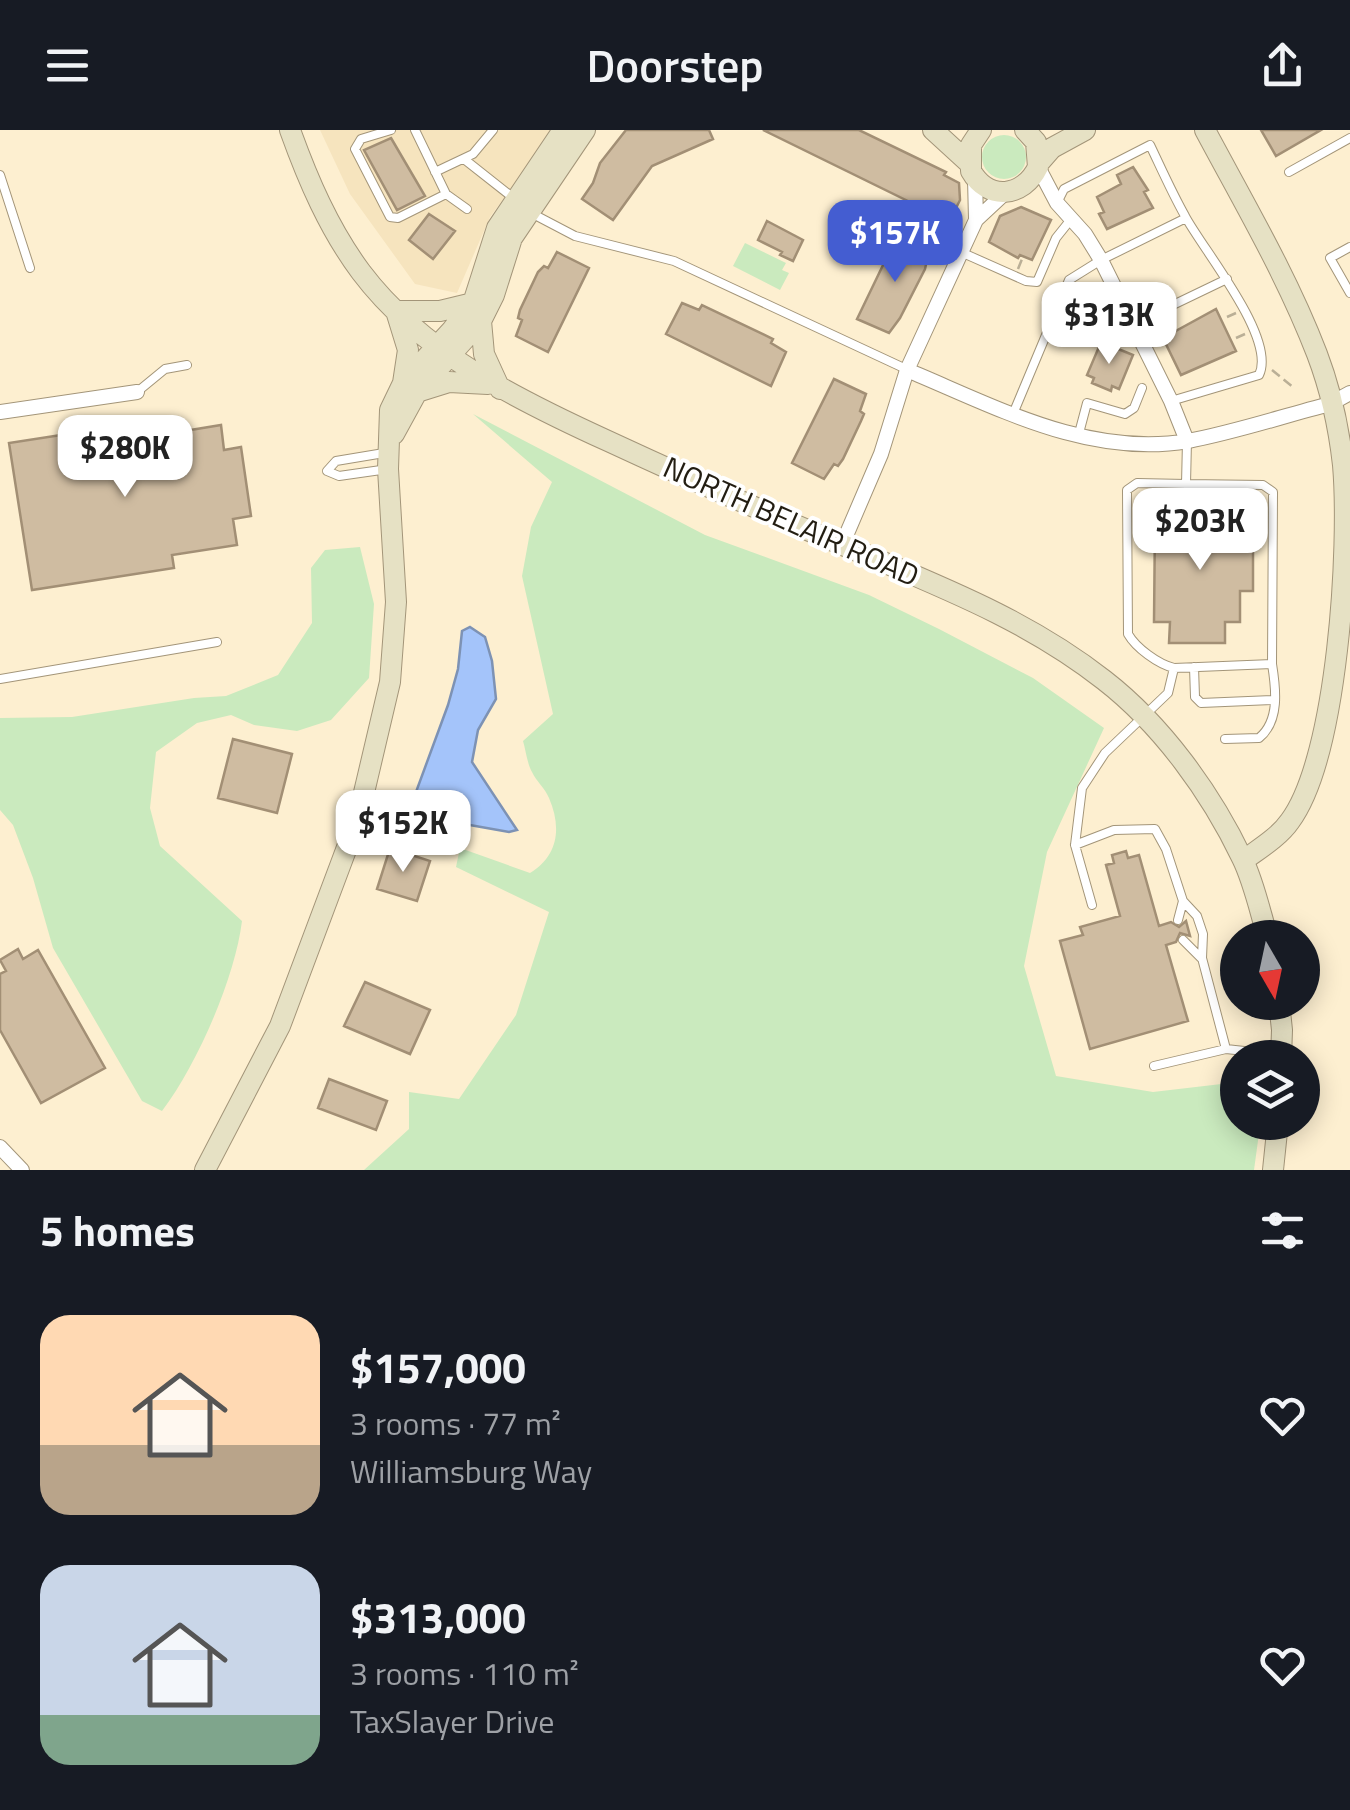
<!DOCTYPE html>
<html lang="en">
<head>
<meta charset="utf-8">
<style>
  :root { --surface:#171b24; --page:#242831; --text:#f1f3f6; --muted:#9ea1a6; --accent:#445dd1 }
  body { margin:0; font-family:"Titillium Web",sans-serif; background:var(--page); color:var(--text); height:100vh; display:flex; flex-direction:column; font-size:38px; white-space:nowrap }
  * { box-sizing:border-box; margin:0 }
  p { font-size:32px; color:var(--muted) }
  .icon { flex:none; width:55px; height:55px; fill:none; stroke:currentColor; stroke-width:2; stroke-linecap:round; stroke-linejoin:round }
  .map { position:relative; height:1040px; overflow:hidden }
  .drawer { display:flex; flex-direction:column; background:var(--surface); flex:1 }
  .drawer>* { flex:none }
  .needle { width:65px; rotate:171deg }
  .tools { position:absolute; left:1220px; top:790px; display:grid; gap:20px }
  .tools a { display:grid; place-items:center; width:100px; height:100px; border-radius:50%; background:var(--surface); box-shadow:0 5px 25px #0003; font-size:50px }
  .price { position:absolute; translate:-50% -85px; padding:0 22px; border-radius:20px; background:#fff; color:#222; font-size:32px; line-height:65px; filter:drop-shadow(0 2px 5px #0008) }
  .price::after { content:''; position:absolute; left:50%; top:60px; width:30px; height:22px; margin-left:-15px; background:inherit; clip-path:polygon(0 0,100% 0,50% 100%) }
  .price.active { background:var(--accent); color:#fff }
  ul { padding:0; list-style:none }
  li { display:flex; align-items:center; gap:30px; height:250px; padding:0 40px }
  li span { display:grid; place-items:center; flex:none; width:280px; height:200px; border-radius:30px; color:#555 }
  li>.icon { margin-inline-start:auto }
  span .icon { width:120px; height:120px; fill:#fffc; stroke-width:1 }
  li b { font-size:42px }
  h2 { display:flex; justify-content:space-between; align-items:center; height:120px; padding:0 40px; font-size:42px }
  header { display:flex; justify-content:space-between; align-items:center; height:130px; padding:0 40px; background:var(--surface); font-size:45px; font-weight:600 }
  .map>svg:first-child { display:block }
  .built { fill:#f6e4be }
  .green { fill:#caeabe }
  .water { fill:#a4c4fa; stroke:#7d92b4; stroke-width:2.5 }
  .building { fill:#cfbca1; stroke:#a28f75; stroke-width:2.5 }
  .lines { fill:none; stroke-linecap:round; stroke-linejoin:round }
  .lane-casing { stroke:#a39579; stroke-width:10 }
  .street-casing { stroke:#a39579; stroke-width:16 }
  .secondary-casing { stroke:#a39579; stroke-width:22 }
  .path { stroke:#baaf96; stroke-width:2.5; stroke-dasharray:10 5; stroke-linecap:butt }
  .lane { stroke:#fff; stroke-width:8 }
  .street { stroke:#fff; stroke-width:14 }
  .secondary { stroke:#e6e1c4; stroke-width:20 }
  .labels { text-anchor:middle; stroke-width:8; stroke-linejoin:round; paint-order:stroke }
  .street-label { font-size:30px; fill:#221d12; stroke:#fff }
</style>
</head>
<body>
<header><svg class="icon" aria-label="menu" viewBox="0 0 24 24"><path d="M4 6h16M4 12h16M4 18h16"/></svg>Doorstep<svg class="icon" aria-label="share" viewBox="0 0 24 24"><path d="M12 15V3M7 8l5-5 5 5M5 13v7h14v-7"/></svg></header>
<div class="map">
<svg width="1350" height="1040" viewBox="0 0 1350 1040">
  <rect width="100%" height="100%" fill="#fdefd0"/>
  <!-- built -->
  <path class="built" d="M320,0H554L490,87L457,163L415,154L350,64Z"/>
  <!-- green -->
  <path class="green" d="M982 27a22 22 0 1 1 44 0a22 22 0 1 1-44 0Z
    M745,113L786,133L782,140L789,143L780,160L733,136Z
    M473,284L705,405L869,465L939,499L1033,548L1104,598L1047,722L1024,836L1056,946L1153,962L1230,953L1237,964L1238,992L1258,993L1260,996L1254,1040H364L409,999V962L459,969L516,885L549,782L456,737L460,718L530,743C558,726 562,698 549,668C545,658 536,651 532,642C527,633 526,621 523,611L553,584L522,446L531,397L552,352Z
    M360,417L374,474L369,548L331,590L297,601L254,595L231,585L197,593L156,622L150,678L160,716L242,791C235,848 197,935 162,981L142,971L53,818L33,748L13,695L0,680V588L72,587L194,568L226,566L278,545L312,493L311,438L325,420Z"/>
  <!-- water -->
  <path class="water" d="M470,497L485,507L492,531L496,569L478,600L472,632L517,700L509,702L453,692L423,681L416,662L448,575L458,539L462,501Z"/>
  <!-- building -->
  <path class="building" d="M626,0H709L713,9L652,36L613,90L582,69L593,53L600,33Z
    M763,0H859L946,42L944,45L959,53L960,70L952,86L947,84L942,95L921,84L924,79Z
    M1261,0H1321L1276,26Z
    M391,8L425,66L397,80L364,20Z
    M1133,37L1148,60L1144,62L1153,78L1107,99L1099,84L1104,82L1097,67L1121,54L1117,45Z
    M1021,77L1051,90L1032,130L1020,125L1018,128L989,112L1000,86Z
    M429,84L455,101L433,129L409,110Z
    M767,91L803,110L793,131L780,125L782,122L758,110Z
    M898,104L929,121L925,139L900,188L889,203L857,189Z
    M557,122L589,138L548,222L516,206L522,190L518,188L520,180L538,142L544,136L548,138Z
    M682,173L699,180L702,175L773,209L771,213L786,222L771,256L666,204Z
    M1216,179L1236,221L1181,245L1163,208Z
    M1101,212L1133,225L1119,259L1112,256L1111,261L1092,253L1094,248L1087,245Z
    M834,249L866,264L860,281L864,284L861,291L843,329L838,336L834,334L824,349L792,333Z
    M152,291L154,306L221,295L224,320L241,317L251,386L233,389L237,415L172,425L174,438L32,460L9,313Z
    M1170,377H1226V390H1241L1240,405H1253V461H1240V492H1225V513H1169L1170,492H1154L1155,390H1170Z
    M233,609L292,624L277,683L218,668Z
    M390,718L430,731L417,771L377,759Z
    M1126,721L1128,728L1139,725L1159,796L1171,792L1179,797L1186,791L1190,806L1180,803L1176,812L1166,815L1188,891L1090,919L1060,811L1083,805L1080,797L1120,786L1106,735L1114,733L1112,725Z
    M18,819L23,829L38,820L105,938L41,973L0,900V844L6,841L0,830Z
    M365,852L430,880L410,924L344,896Z
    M329,949L387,971L376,1000L318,978Z"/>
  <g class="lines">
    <!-- lane casing -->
    <g class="lane-casing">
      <path id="lane" d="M391,0L361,9L355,19L390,87L398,88L446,64
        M415,0L446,64L467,79
        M464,29L516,70
        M435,42L473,24L493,0
        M1289,42L1350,8
        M0,45L30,138
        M1057,73L1064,59L1150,15C1161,38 1172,63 1185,86C1203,120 1277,208 1259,245L1171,271
        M533,84L575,106L674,131L906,239
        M1350,117L1330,128L1350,163
        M963,123L1026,151L1037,152L1056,108L1072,88
        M1119,207L1123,199L1227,149
        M137,262L165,239L187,235
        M1013,284L1069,150L1101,130L1186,88
        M1078,307L1087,273L1125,284L1134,278L1142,258
        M384,323L336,331L327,341L339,346L388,339
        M1194,537L1195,567L1201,573L1274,570
        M1174,538L1272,534L1273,362L1263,355L1186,354
        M0,549L217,512
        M1225,609L1259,608C1280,591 1276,559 1272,534
        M1075,715L1082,658L1105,623L1168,563L1174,538C1158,534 1136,518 1128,504L1127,360L1137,353L1186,354L1187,311
        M1092,775L1075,715L1114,700L1155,699L1166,719L1183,771L1197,786L1203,804L1202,828L1226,919
        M1178,790L1183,771
        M1183,810L1201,828
        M1154,936L1226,919L1281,925"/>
    </g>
    <!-- street casing -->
    <g class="street-casing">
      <path id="street" d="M1038,37L1057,73L1085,104L1101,130L1171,271L1187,311
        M975,48L976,90
        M907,240C996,277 1089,328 1188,311C1236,302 1283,286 1330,274L1350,263
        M0,282L137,262
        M842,415L881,324L907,240L976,90L1005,63
        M0,1017L22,1040"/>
    </g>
    <!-- secondary casing -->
    <g class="secondary-casing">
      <path id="secondary" d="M290,0C308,50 329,99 361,142C422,223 518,270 608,311C690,349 773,386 857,421C944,458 1029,491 1104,550C1162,595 1211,663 1242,728C1254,752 1260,782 1268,808
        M933,0L969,33
        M981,0L971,15V41C988,71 1023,68 1038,37L1036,12L1025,0
        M1205,0C1244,73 1287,146 1317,224C1330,258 1339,299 1343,335C1350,416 1338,626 1290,691C1279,707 1259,719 1244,730
        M1038,34L1052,18L1085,0
        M481,191L484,224L500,259
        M403,253L408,220L396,181H440L473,173
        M417,262L449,252L488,254
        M394,304L417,262L481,191L494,165L512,108L585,0
        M1279,872L1282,900L1281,928
        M205,1040L280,896L358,688L390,552L396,472L388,339L390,280L403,253L452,200L473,173L497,98L563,0
        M1273,1040L1278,992"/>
    </g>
    <!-- path -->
    <path class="path" d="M1018,139L1022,129
      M1227,187L1236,183
      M1236,208L1245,204
      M1272,240L1294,258"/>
    <!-- lane -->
    <use href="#lane" class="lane"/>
    <!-- street -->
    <use href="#street" class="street"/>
    <!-- secondary -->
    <use href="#secondary" class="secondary"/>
  </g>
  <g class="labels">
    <!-- street labels -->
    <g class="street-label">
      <text transform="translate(791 392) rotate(24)" y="10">NORTH BELAIR ROAD</text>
    </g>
  </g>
</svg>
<div class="tools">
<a><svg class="needle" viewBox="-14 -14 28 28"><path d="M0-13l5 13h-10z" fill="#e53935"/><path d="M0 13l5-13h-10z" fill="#9ea1a6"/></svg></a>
<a><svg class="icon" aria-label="layers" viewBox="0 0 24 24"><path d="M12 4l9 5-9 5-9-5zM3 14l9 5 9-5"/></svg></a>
</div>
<b class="price active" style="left:895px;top:155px">$157K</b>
<b class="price" style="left:1109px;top:237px">$313K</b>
<b class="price" style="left:125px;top:370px">$280K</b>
<b class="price" style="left:1200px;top:443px">$203K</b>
<b class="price" style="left:403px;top:745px">$152K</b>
</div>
<section class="drawer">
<h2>5 homes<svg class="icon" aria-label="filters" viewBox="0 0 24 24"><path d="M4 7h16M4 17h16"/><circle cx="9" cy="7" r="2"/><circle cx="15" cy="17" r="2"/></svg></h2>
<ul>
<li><span style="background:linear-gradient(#ffd9b3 65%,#b9a48a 0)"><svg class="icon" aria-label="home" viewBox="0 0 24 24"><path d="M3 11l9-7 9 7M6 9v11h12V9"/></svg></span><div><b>$157,000</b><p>3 rooms · 77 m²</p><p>Williamsburg Way</p></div><svg class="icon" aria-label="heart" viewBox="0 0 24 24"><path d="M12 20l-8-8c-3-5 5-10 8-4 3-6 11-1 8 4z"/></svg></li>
<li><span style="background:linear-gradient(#c9d6e8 75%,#7fa58c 0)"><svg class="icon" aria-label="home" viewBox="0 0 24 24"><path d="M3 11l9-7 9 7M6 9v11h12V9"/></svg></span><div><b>$313,000</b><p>3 rooms · 110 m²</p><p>TaxSlayer Drive</p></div><svg class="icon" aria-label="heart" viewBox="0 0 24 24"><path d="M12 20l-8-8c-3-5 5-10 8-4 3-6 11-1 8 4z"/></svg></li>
</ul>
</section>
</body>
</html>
